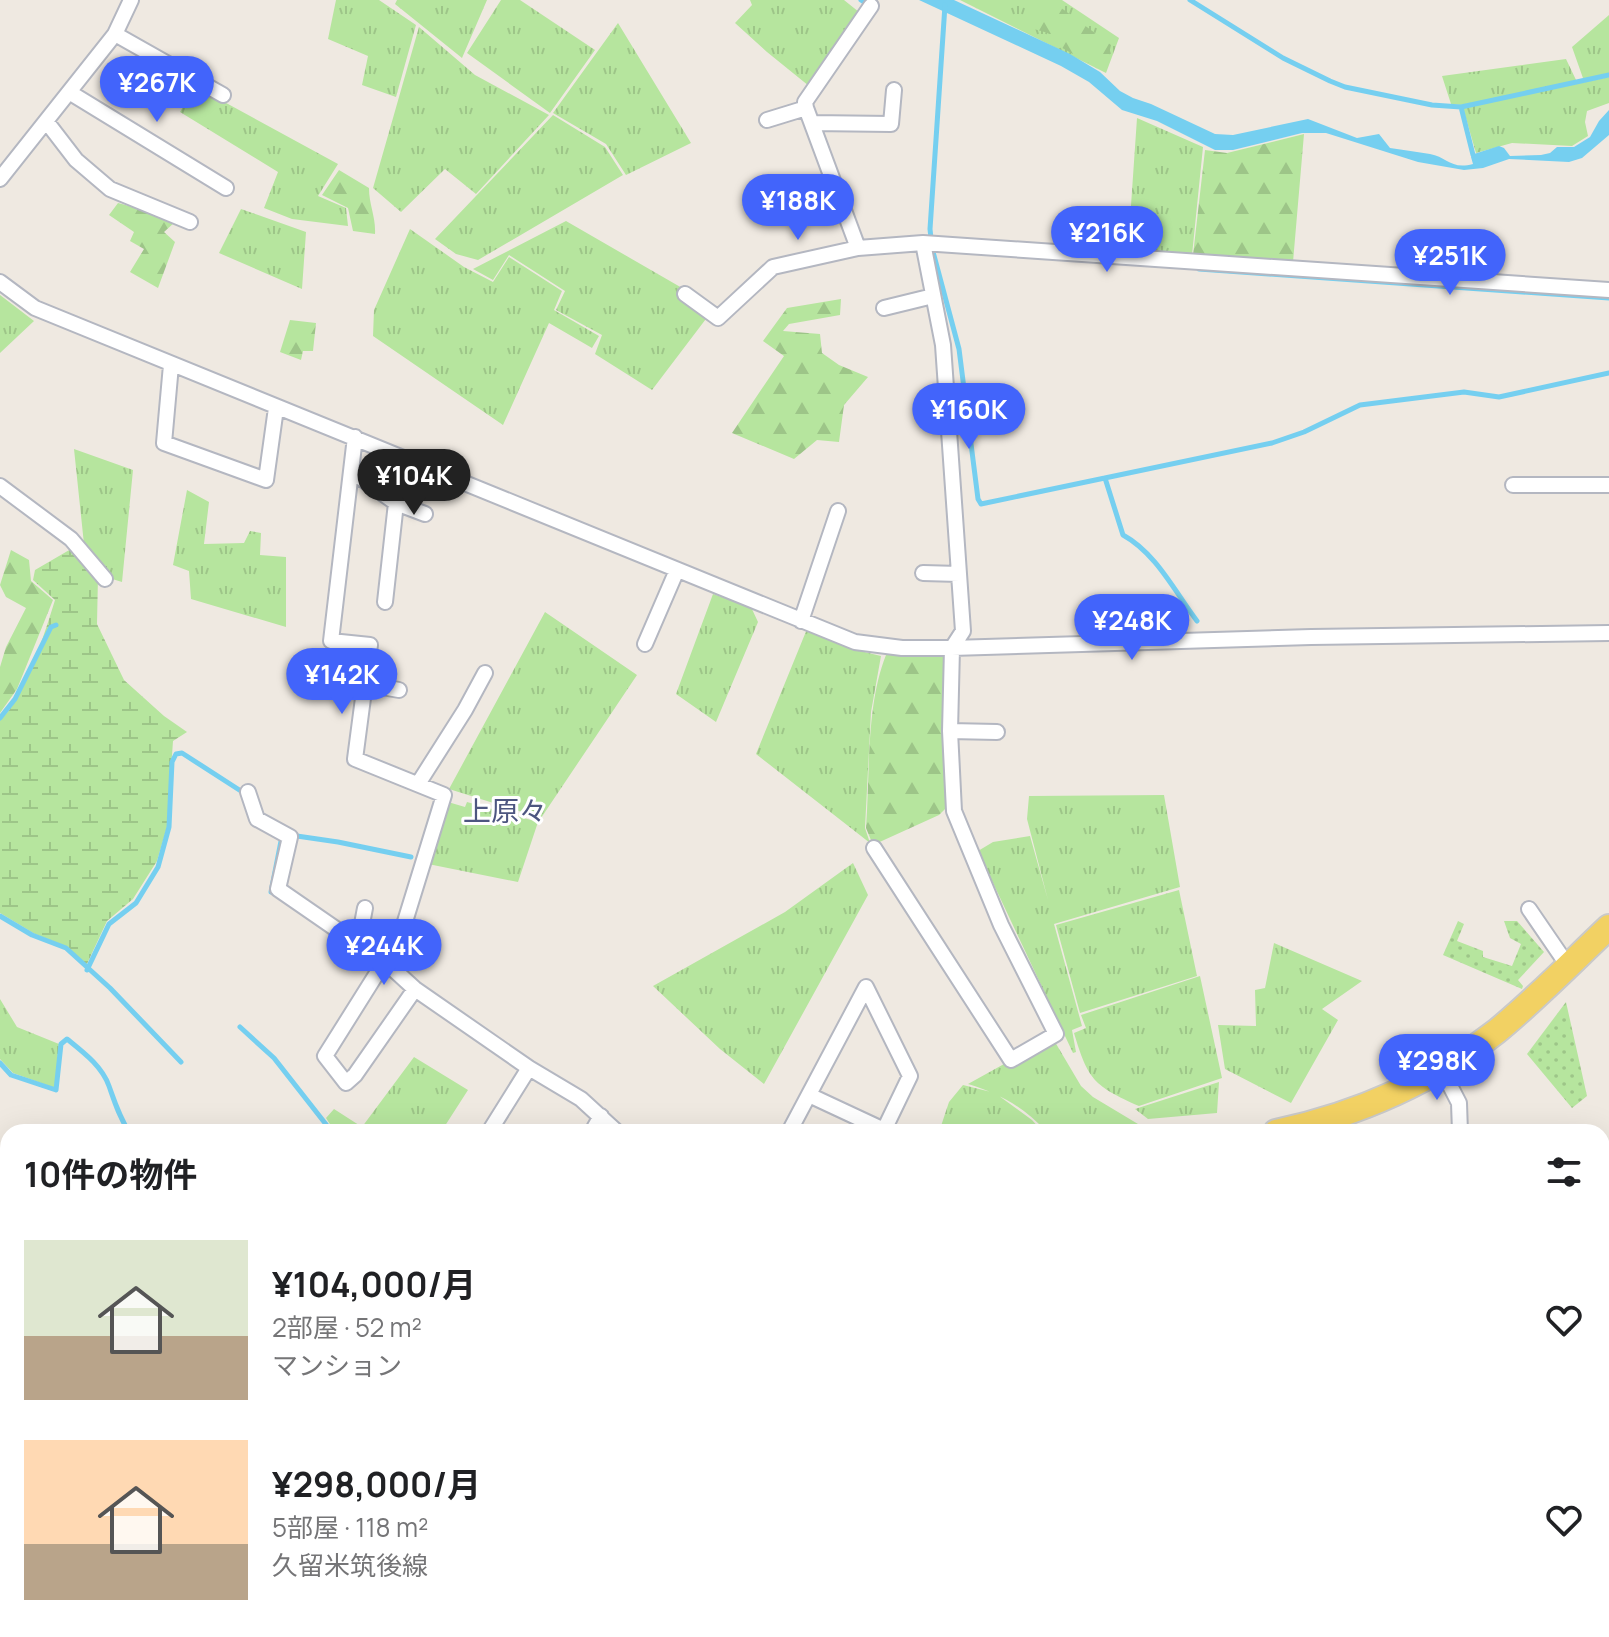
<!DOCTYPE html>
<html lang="ja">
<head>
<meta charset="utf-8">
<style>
  :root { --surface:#fff; --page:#f2f2f2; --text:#202124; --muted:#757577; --accent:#4264fb }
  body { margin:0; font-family:Manrope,"Noto Sans JP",sans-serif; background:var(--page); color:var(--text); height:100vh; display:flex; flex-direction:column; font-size:30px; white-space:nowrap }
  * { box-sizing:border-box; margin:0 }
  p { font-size:26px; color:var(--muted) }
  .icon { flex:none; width:44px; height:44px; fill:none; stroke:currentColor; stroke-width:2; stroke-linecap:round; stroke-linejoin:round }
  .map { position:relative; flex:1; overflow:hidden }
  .panel { position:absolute; left:0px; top:1124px; width:1610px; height:514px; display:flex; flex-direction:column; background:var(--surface); border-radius:24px 24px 0 0; box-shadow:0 8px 32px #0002 }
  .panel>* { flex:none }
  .price { position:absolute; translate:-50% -68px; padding:0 18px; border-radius:28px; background:var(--accent); color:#fff; font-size:26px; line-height:52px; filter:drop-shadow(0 2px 4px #0008) }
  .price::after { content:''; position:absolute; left:50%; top:48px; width:24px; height:18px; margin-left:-12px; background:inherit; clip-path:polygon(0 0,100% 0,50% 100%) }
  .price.selected { background:#222; color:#fff }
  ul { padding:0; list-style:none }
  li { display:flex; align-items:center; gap:24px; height:200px; padding:0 24px }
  li span { display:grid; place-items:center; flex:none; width:224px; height:160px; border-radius:0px; color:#555 }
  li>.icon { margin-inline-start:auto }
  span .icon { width:96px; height:96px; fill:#fffc; stroke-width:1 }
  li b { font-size:34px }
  h2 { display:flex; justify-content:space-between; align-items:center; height:96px; padding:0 24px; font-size:34px }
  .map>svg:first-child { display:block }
  .grass { fill:url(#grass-tufts) }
  .forest { fill:url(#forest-firs) }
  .wetland { fill:url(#wetland-marsh) }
  .garden { fill:url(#garden-dots) }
  .water { fill:#75cff0 }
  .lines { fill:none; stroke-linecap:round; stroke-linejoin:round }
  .stream { stroke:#75cff0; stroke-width:5 }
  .street-casing { stroke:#b4b7c1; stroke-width:18 }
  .primary-casing { stroke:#c9c9c9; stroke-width:28 }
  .street { stroke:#fff; stroke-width:14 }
  .primary { stroke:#f2d163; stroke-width:24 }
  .labels { text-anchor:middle; stroke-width:6; stroke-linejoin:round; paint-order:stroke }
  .neighbourhood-label { font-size:28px; fill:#4d5680; stroke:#fff }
</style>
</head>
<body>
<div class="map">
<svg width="1609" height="1637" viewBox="0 0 1609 1637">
  <defs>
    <pattern id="grass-tufts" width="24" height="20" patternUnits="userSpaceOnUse" patternTransform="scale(2)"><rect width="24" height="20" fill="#b6e59e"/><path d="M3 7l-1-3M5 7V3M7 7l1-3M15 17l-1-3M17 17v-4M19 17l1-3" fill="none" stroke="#9dc588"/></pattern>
    <pattern id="forest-firs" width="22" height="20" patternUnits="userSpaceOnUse" patternTransform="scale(2)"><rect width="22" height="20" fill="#b6e59e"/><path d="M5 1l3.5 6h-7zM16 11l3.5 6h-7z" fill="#9dc588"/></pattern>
    <pattern id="wetland-marsh" width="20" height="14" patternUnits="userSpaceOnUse" patternTransform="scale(2)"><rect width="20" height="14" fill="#b6e59e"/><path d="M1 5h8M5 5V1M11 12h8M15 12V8" fill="none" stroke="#9dc588"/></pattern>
    <pattern id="garden-dots" width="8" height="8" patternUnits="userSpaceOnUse" patternTransform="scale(2)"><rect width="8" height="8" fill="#b6e59e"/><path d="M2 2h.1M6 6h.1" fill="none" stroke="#9dc588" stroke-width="1.8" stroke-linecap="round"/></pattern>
  </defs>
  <rect width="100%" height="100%" fill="#efe9e1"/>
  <!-- grass -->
  <path class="grass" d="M336,0H379L416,25L396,97L362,85L368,56L328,39Z
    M397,0H487L462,58L395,4Z
    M501,0H520L595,50L550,113L467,53Z
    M750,0H844L859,12L809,86L767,52L735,23L752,5Z
    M960,0H1062L1119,38L1106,73Z
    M1609,15V74L1584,81L1572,47Z
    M618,23L691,143L626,175L606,144L553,113Z
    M419,27L475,75L549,115L476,194L445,169L401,212L373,188Z
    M1566,59L1577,82L1461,105L1451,104L1442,76Z
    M1609,77V103L1587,111L1585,122L1588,136L1572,146L1512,143L1476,153L1463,108Z
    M195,86L338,164L318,196L346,208L348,226L292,219L264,208L278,172L180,112Z
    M553,115L605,147L623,175L478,260L456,254L435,239Z
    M1137,118L1203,147L1192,255L1128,249Z
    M241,209L306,232L302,289L219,253Z
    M566,221L715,307L652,390L595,354L602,335L556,310L565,291L509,255L493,280L473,269Z
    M410,229L464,267L493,282L509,257L562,291L554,310L599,336L592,348L549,323L503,425L373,336L374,310Z
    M0,295L34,321L0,353Z
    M74,449L133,470L122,582L109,578L84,544Z
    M187,490L209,502L204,544L244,543L250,531L261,533L260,555L286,557V627L191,599L189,571L173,565Z
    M713,594L751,607L758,622L716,722L676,694Z
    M545,612L637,675L541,818L449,789Z
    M807,629L848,648L881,656L871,712L865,828L870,843L756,754Z
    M1164,795L1180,887L1054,924L1082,1026L1072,1030L1076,1052L1073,1053L978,851L993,842L1030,836L1048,900L1027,819L1029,796Z
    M448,802L465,807L467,802L538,822L518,882L428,864Z
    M853,863L868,895L764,1084L720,1049L653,986L785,912Z
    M1179,890L1197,976L1080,1013L1056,925Z
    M1274,943L1362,981L1322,1009L1338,1020L1291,1103L1225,1069L1218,1025L1256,1026L1255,990L1265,988Z
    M1200,976L1222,1078L1139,1106C1094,1086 1088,1080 1074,1033L1086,1028L1081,1015Z
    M0,999L17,1027L59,1044L55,1088L13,1073L0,1059Z
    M1055,1042L1081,1086L1093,1097L1138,1124L1103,1132H1047C1023,1107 1001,1094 968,1084L1004,1064L1015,1065Z
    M414,1057L468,1090L441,1132H335L326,1118L334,1109L362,1127Z
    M1219,1082L1217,1113L1148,1119L1135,1109Z
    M963,1085L995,1093L1032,1120L1043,1132H939L949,1102Z
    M879,1630H998L991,1637H878Z"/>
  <!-- forest -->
  <path class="forest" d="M1040,0L1056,4L1111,45L1105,72L1057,45L1048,33L1034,29L1032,23Z
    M1304,134L1293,262L1193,255L1205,150L1227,153Z
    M339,170L369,188C369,205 376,217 375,234L353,231L348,208L322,195Z
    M118,203L170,217L175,222L164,232L175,242L158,288L130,272L144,249L130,241L134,232L109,215Z
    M841,299L840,315L789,324L783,331L820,334L822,353L839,365L868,377L844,405L839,442L817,440L794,459L732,433L784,356L763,341L787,308Z
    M290,320L316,323L313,351H303L301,360L280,352Z
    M11,550L29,560L31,581L53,600L17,689L0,713V667L6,647L26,608L6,597L0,585Z
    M886,655H946L943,748L948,806L939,815L873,845L866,828C870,774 866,705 886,655Z
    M1602,1572L1609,1575V1602L1603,1637H1475L1431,1631L1602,1630Z"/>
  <!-- wetland -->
  <path class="wetland" d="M71,549L98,576L97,624L124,680L164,716L187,732L173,741L167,827L157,861L133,899L107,921L86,966L68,947L35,934L0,913V720C25,699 45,632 55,600L33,580L35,570Z"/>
  <!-- garden -->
  <path class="garden" d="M1458,921L1464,924L1457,941L1483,951V957L1512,966L1521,944L1510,938L1504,921H1517L1544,952L1518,980L1523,986L1522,989L1443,955Z
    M1566,1002L1587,1096L1572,1108L1527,1054Z"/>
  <!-- water -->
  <path class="water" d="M919,0H954L1070,54L1100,72L1120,91L1133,98L1151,104L1215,134L1233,135L1308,119L1357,138L1379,134L1390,148C1404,150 1417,152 1430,154C1447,157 1451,170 1473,164L1471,157L1474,154L1499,146L1504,148L1510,156L1541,155L1550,153L1557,147H1574L1590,137L1599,121L1609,110V135L1582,158L1569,162L1509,159L1483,168L1464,170L1418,162L1326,133H1302L1233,150H1215L1157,121L1122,110L1089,82L1061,66Z"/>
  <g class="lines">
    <!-- stream -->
    <path class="stream" d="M861,0L864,2
      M1190,0L1283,58L1330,81L1345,87L1432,105L1461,107L1609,75
      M945,5L930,229L932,248L959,349L978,499L981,504L1272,443L1304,432L1360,405L1464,392L1499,397L1609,373
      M1461,107L1473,155
      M1199,269L1609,298
      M1105,478L1123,535C1156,553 1175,592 1197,621
      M0,718L15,699L51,627L56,625
      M290,835L338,842L411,857
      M271,892L282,836L280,835
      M0,916L32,935L66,948L110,988L181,1062
      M87,970L109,924L136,903L158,867L169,827L172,762L176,754L182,753L244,793
      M240,1027L274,1058L332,1132
      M0,1063L11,1075L56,1090L61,1044L67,1039C83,1052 102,1066 109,1086C115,1103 119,1116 129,1132
      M874,1637L876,1630"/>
    <!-- street casing -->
    <g class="street-casing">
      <path id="street" d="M115,34L223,95
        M69,92L226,188
        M806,108L805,102L871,6
        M767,120L806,108L858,248
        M46,121L76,160L110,189L190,222
        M812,123L891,124L894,90
        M0,179L115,34L131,0
        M787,210L838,193
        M0,282L35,308L855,642L902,648H952L1311,637L1609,633
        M685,294L718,318L773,267L858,248L923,243L1609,290
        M884,308L933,296
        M171,365L164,443L266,480L276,408
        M355,437L331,641L370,645L355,759L444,795L391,967
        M351,471L396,503L385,602
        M1513,485H1609
        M0,486L71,539L105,579
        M396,503L425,514
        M923,573L959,574
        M801,621L838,511
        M645,644L677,570
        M365,684L399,690
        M950,731L997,732
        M418,784L465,710L485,673
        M248,792L257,819L290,837L278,889L391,967L415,989L529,1068L581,1099L617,1132
        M874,848L1011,1060L1056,1034L1001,925L954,811L950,731L952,648L963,631L943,345L923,243
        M1529,909L1568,966
        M358,945L365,908
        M384,962L325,1056L346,1083L355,1075L415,989
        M1441,1068L1459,1103L1460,1132
        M489,1132L529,1068
        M592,1132L601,1116
        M789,1132L866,987L910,1076L884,1130L809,1095
        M0,1235L8,1241
        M0,1350L8,1354
        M544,1630L555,1637
        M1105,1630L1110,1637
        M336,1637L338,1630
        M387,1637L390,1630
        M1064,1637L1071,1630"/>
    </g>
    <!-- primary casing -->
    <g class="primary-casing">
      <path id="primary" d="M1276,1132C1356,1115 1432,1082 1497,1031C1536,999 1572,962 1609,927
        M523,1637L528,1630"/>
    </g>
    <!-- street -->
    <use href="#street" class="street"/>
    <!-- primary -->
    <use href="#primary" class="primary"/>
  </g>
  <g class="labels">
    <!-- neighbourhood labels -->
    <g class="neighbourhood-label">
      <text x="505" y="821">上原々</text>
    </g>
  </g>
</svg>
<b class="price" style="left:157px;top:124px">¥267K</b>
<b class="price" style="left:798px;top:242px">¥188K</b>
<b class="price" style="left:1107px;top:274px">¥216K</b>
<b class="price" style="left:1450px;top:297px">¥251K</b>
<b class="price" style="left:969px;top:451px">¥160K</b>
<b class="price selected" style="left:414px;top:517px">¥104K</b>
<b class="price" style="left:1132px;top:662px">¥248K</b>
<b class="price" style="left:342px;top:716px">¥142K</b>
<b class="price" style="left:384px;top:987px">¥244K</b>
<b class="price" style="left:1437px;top:1102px">¥298K</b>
<section class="panel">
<h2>10件の物件<svg class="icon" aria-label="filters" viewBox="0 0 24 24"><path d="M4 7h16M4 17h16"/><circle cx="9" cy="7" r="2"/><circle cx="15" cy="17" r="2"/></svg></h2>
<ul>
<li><span style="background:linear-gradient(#dfe7d0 60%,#b9a48a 0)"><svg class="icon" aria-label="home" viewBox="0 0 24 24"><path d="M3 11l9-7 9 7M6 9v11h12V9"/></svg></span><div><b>¥104,000/月</b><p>2部屋 · 52 m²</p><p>マンション</p></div><svg class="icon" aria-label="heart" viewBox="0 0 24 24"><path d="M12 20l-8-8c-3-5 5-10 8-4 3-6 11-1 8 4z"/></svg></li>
<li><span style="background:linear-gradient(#ffd9b3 65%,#b9a48a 0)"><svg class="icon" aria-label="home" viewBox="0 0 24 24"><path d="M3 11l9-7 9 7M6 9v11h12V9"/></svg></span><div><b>¥298,000/月</b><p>5部屋 · 118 m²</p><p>久留米筑後線</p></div><svg class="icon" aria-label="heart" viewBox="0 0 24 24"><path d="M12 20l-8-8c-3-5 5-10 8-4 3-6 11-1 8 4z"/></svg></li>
</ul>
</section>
</div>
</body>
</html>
